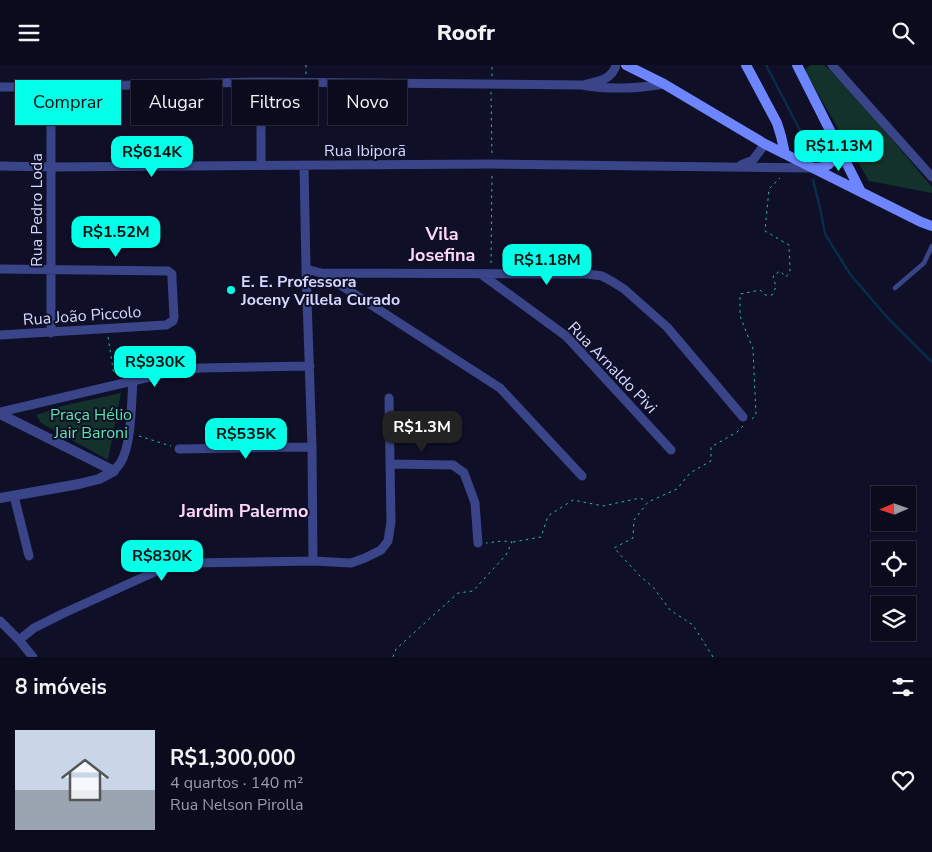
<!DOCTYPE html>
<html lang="pt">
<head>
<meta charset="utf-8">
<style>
  :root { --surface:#0b0b1e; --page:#141427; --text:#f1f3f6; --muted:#9a9ba4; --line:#2b2b3c; --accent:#02ffe7 }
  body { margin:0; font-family:"Nunito Sans",sans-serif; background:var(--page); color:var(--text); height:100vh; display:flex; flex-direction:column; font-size:19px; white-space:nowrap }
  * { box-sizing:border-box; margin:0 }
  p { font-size:16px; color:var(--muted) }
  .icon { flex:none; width:28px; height:28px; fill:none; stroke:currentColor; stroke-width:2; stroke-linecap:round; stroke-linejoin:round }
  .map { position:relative; height:592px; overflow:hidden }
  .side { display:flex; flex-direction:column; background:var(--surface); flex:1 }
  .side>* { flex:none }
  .top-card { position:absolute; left:15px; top:15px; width:500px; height:45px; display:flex; gap:10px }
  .needle { width:32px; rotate:268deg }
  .fabs { position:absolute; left:871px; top:421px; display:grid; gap:10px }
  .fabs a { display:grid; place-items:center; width:45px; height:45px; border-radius:0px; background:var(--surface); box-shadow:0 1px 4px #0004,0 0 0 1px var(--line); font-size:25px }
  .price { position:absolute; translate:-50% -42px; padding:0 11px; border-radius:10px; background:var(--accent); color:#111; font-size:16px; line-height:32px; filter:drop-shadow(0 1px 2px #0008) }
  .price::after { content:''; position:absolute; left:50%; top:30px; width:15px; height:11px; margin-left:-8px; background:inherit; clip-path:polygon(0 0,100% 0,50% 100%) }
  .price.active { background:#222; color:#fff }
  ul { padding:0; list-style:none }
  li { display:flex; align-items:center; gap:15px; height:125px; padding:0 15px }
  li+li { border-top:1px solid var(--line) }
  li span { display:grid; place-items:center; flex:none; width:140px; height:100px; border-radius:0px; color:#555 }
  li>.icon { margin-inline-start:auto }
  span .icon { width:60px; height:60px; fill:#fffc; stroke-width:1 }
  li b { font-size:21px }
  h2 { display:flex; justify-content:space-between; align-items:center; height:60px; padding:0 15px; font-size:21px }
  .pill { padding:0 18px; border-radius:0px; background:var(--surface); box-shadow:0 1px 4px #0004,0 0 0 1px var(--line); font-size:18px; line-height:45px }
  .pill.active { background:var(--accent); color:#111 }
  header { display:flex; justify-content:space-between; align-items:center; height:65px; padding:0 15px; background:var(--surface); font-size:22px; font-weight:800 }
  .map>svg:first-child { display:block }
  .green { fill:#12322b }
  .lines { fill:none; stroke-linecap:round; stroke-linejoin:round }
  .stream { stroke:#092c47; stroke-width:2.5 }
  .path { stroke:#2cbd98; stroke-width:1; stroke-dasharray:2.5 4; stroke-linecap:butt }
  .service { stroke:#394588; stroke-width:4.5 }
  .minor { stroke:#394588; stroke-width:9 }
  .tertiary { stroke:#394588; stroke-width:10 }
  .secondary { stroke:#6d85ff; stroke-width:10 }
  .poi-dot { fill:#02ffe7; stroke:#0f0f28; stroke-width:2 }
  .labels { text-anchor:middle; stroke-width:4; stroke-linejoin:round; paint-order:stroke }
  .street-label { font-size:16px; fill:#d6d9ff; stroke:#0f0f28 }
  .poi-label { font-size:16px; font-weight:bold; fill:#d6d9ff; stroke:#0f0f28; text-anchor:start }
  .park-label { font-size:16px; fill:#5de4a8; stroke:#0f0f28 }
  .neighbourhood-label { font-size:18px; font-weight:bold; fill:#ffd8f8; stroke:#0f0f28 }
</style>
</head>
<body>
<header><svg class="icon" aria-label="menu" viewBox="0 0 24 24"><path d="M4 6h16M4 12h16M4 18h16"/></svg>Roofr<svg class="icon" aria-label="search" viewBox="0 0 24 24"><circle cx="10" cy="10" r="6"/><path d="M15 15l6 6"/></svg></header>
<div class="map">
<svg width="932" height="592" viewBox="0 0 932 592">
  <rect width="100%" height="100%" fill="#0f0f28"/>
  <!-- green -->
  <path class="green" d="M812,0H824L848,22L932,122V128L869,116L805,7L807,2Z
    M121,328L108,395L41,358L36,350L62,341Z"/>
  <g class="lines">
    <!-- stream -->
    <path class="stream" d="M766,0L806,77
      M813,115L820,143L825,169L850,209L886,251L932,297"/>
    <!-- path -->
    <path class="path" d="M306,9V0
      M492,11V0
      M491,27L492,91
      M491,198L492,107
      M108,272L114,310
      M752,354L756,350L753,284L740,251V229L760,225L765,230H772L776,222L773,211L780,206L786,212L790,206L789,180L765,166L769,124L780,113
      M139,371L171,381
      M513,477L541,472L548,451L573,435L603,441L640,433L646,436
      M393,592L396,584L458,528L473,526L506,490L512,477C502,475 496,477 486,478
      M713,592L693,560L670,545L653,522L640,511L614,483L633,473L634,455L648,437L677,424L690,408L711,396V382L737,367L743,361"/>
    <!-- service -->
    <path class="service" d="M895,223L924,198L932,181"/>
    <!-- minor -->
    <path class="minor" d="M832,0L932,112
      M587,19C600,16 612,14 616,0
      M0,22H51L261,17L582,20C610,25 635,24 664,19
      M261,100V17
      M304,100L306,204L312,382L313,496
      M741,100L753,95L765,79
      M0,101L51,102L492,99L812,103
      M0,204L168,206L172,209V214L174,252L173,256L166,260L0,270
      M306,204L321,208L588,209L602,211L613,217L624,224L667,262L743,352
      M322,209L342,221L500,323L582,411
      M481,209L566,271L671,385
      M51,268V22
      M0,347L175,306L200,303L310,301
      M179,384L312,382
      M390,399L453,400L464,408L475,438L478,478
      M114,406C116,403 119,400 121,397C132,377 131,339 133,316
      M14,431L29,491
      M0,556L19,575L33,592
      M19,575L34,563L64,548L159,505L188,498L313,496L351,498L365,493L381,485L388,476L391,457L389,333"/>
    <!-- tertiary -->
    <path class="tertiary" d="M0,349L114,406
      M0,433L79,419L99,414L114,406"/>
    <!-- secondary -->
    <path class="secondary" d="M626,0L664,19L765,79L921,157L932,161
      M746,0L777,58L781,71L785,89
      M797,0L860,125
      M813,103C832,103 834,96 836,79"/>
  </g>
  <!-- markers -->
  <circle class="poi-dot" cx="231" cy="225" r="5"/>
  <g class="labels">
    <!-- street labels -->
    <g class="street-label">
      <text x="365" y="91">Rua Ibiporã</text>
      <text transform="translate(36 145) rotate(-90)" y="6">Rua Pedro Loda</text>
      <text transform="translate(82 250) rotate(-4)" y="6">Rua João Piccolo</text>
      <text transform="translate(613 302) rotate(46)" y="6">Rua Arnaldo Pivi</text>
    </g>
    <!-- poi labels -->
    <g class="poi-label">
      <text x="241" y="222">E. E. Professora<tspan x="241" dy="18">Joceny Villela Curado</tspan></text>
    </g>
    <!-- park labels -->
    <g class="park-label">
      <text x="91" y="355">Praça Hélio<tspan x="91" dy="18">Jair Baroni</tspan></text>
    </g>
    <!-- neighbourhood labels -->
    <g class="neighbourhood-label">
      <text x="442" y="175">Vila<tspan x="442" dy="21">Josefina</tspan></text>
      <text x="244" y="452">Jardim Palermo</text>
    </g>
  </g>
</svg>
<div class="fabs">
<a><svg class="needle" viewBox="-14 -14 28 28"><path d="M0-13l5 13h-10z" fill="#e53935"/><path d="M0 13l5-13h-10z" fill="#9a9ba4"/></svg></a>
<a><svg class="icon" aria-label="locate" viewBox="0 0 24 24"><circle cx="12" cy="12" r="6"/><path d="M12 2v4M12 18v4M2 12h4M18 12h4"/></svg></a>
<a><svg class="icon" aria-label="layers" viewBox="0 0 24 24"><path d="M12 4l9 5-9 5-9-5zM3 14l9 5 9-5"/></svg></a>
</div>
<b class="price" style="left:839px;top:107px">R$1.13M</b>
<b class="price" style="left:152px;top:113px">R$614K</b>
<b class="price" style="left:116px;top:193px">R$1.52M</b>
<b class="price" style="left:547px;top:221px">R$1.18M</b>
<b class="price" style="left:155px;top:323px">R$930K</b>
<b class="price active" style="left:422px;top:388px">R$1.3M</b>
<b class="price" style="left:246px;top:395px">R$535K</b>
<b class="price" style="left:162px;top:517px">R$830K</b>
<div class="top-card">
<a class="pill active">Comprar</a>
<a class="pill">Alugar</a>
<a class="pill">Filtros</a>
<a class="pill">Novo</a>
</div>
</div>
<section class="side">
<h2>8 imóveis<svg class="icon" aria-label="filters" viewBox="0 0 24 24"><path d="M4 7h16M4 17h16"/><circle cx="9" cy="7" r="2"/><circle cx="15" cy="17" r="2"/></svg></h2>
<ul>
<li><span style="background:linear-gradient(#c9d6e8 60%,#9aa5b1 0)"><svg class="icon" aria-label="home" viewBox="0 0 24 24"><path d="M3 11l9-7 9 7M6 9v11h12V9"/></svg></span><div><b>R$1,300,000</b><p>4 quartos · 140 m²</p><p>Rua Nelson Pirolla</p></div><svg class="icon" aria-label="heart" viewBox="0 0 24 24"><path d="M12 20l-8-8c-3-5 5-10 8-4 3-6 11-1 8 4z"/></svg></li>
</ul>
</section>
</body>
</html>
